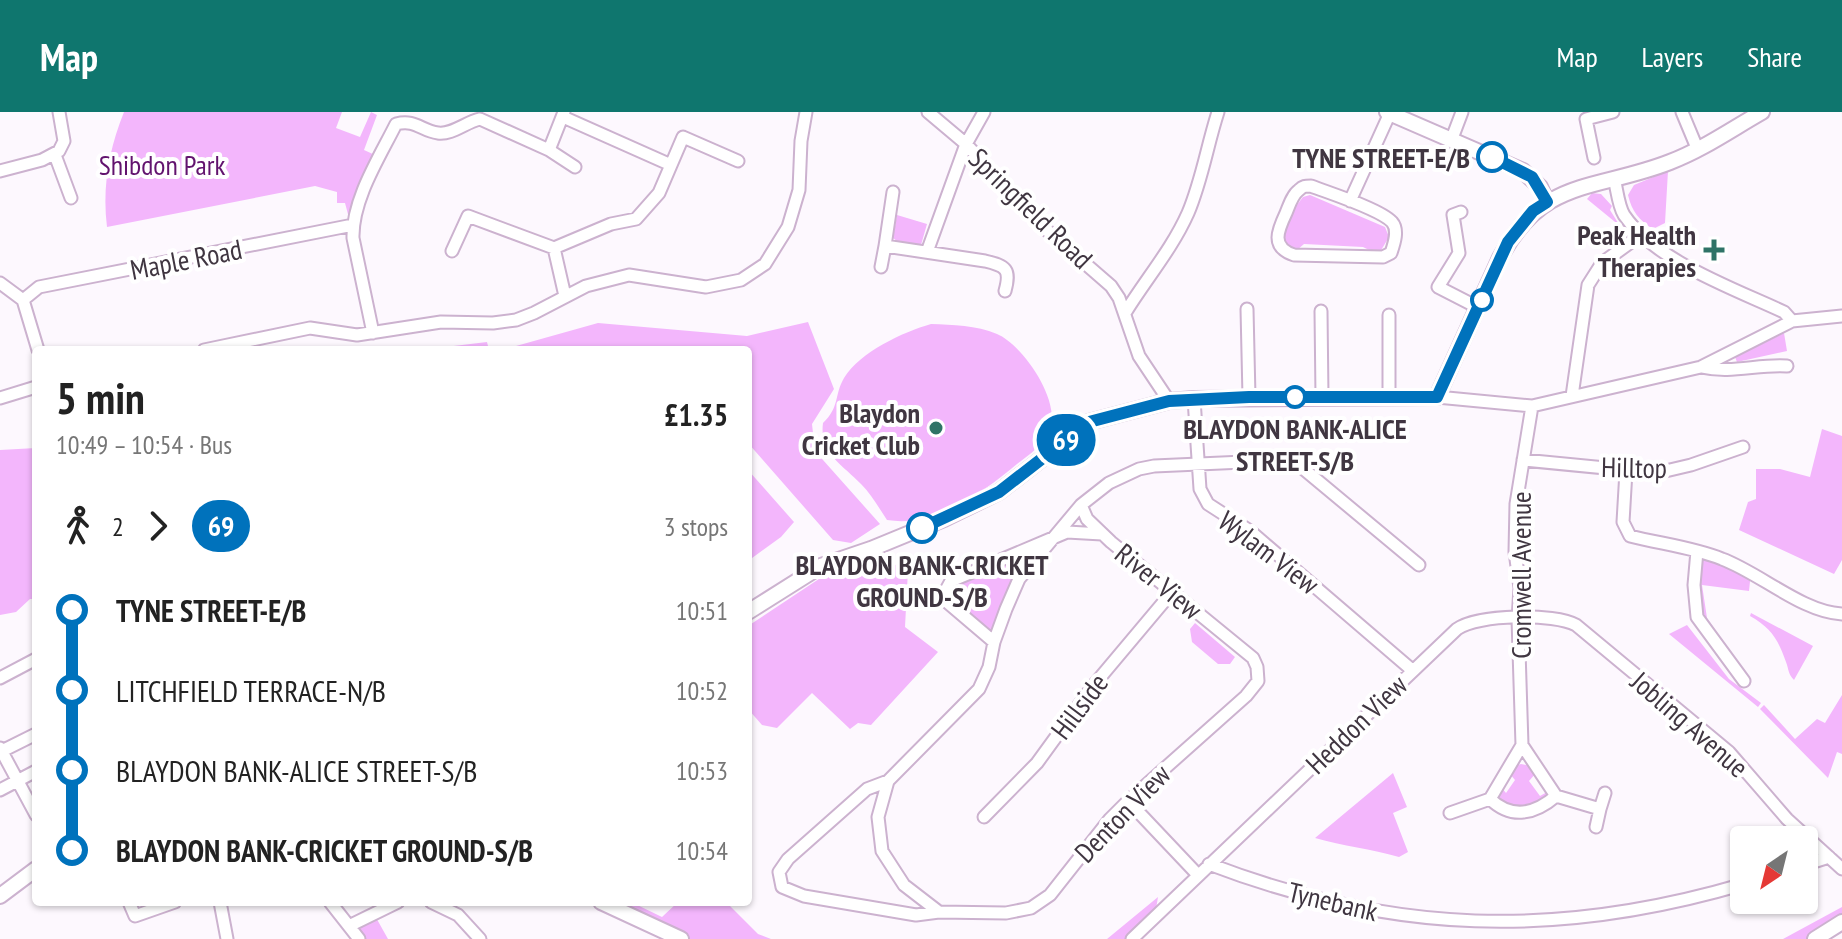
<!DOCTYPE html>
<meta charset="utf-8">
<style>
body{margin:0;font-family:"PT Sans Narrow",sans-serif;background:#f6f6f6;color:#222;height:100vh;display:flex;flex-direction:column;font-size:30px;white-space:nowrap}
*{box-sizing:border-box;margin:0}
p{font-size:26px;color:#767676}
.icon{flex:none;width:44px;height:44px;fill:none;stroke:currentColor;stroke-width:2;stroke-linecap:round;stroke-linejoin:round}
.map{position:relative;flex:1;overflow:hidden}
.drawer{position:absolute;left:32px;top:234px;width:720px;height:560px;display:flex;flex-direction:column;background:#fff;border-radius:8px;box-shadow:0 2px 6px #0004}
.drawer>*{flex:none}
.badge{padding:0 16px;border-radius:26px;font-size:28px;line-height:52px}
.needle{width:52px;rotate:215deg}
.tools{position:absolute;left:1730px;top:714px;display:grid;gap:16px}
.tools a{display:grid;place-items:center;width:88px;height:88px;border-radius:8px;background:#fff;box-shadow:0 2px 6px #0004;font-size:40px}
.map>.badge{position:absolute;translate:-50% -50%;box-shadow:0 0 0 4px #fff}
.legs{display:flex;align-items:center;gap:12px;height:88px;padding:0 24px;font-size:26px}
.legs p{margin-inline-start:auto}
.head{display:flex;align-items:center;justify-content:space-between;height:136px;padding:0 24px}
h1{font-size:44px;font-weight:700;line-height:60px}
ul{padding:0 24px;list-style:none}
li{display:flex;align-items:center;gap:28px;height:80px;font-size:30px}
li i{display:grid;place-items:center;width:12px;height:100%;margin:0 10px;background:currentColor}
li i::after{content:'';width:20px;height:20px;margin:-10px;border:6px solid;border-radius:50%;background:#fff}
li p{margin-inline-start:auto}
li:first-child i{background:linear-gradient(#0000 50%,currentColor 0)}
li:last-child i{background:linear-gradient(currentColor 50%,#0000 0)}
header{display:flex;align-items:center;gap:48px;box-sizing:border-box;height:112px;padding:0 40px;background:#0f766e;color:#fff}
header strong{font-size:38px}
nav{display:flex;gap:44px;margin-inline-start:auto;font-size:28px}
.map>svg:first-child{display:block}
.green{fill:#f3b6fc}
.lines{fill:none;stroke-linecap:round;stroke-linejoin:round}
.minor-casing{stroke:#ccb2cf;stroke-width:15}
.tertiary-casing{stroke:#ccb2cf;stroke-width:18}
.minor{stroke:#fff;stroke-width:11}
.tertiary{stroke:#fff;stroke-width:14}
.line-1-casing{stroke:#fff;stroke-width:18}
.line-1{stroke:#0072bc;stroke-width:12}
.stop-1-dot{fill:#fff;stroke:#0072bc;stroke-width:4}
.poi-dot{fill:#2f7367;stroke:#fff;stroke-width:3}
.labels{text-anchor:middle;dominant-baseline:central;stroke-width:8;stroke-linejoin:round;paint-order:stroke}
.stop-label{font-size:28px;font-weight:bold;fill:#403641;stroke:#fff}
.park-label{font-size:28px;fill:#62136e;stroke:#fff}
.street-label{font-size:28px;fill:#403641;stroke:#fff}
.poi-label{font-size:28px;font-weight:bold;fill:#403641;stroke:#fff;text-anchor:end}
</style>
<header>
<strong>Map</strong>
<nav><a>Map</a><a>Layers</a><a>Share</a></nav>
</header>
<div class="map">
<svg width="1842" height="827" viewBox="0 0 1842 827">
<rect width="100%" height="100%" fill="#fdf8fe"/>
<!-- green -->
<path class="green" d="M124,0H342L336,16L360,25L371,0L377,3L364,38L375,43L349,106L345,91H337V80L315,74L107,115C102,76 109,37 124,0Z
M1668,59L1665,111L1653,117C1639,108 1632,100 1628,83L1634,73Z
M1592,81L1601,82L1612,94L1610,98L1620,114L1587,87Z
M1310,83L1385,115L1389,125L1380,140L1371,139L1363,135L1304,132L1297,138C1269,130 1292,99 1303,85Z
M897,103L927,112L921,133L898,130L893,126Z
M808,210L834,277L812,312L815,339L880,412L851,431L833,428L748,331V238H502L598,211L747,224Z
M931,212C953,213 976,213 997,222C1023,233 1061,289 1050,317C1045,332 1029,343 1017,352C982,381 936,416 887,408C879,396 871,382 861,372C842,352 819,341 823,311C840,295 834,283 844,266C860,240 903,220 931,212Z
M1784,221L1787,239L1737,250L1735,245Z
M487,230L489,238H431L437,236Z
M1822,317L1842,324V448L1834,462L1739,418L1748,390L1756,387V357H1780L1810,365Z
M36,336V487H30L16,500L0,503V338Z
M748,358L794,410L781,425L748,449Z
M1050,428L1034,447L994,530L947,490V474Z
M1697,439L1751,460L1749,479L1702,473L1707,506L1740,554L1700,506Z
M871,443L908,458L905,515L938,540L871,613L858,611L850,617L812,581L777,616L762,613L748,597V514L840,453Z
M1751,501L1813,534L1794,568C1788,562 1789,558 1786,550C1778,527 1771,516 1750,504Z
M1195,511L1235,545L1230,552H1218L1192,530L1190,517Z
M1687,513L1729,567L1761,591L1758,595L1669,522Z
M1842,583V642L1837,640L1828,666L1760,597L1764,593L1795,627L1817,607L1825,611Z
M1521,652L1531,654L1536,661L1529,669L1540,684L1547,680L1545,688L1524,696L1505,693L1498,683L1501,675L1506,681L1515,668L1509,661L1514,654Z
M1393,661L1407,695L1393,701L1408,740L1399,745C1371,737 1343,734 1315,726Z
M1158,785L1155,803L1132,827H1107Z
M599,790H631L662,805L678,790H726L758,822L771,827H681Z
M1842,795V810L1815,827H1783Z
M374,802L388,827H359L349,814Z"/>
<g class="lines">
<defs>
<path id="minor" d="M928,0L966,32L1042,114L1111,174L1119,186L1139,244L1169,289
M1682,0L1697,36
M563,5L671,53
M1451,29L1462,0
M549,38L575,55
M55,43L71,86
M1594,46L1586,7L1613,0
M0,59L42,48L59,39L64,29L59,0
M1614,66C1617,77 1618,93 1624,103C1655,149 1735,177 1784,200L1792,209L1842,204
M1311,74C1329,81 1380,97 1392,110C1399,118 1394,132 1391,141L1383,145L1294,143C1270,135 1278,118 1286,101C1289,94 1292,83 1299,78C1303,74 1305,74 1311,74Z
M1350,89L1390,1
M1461,100L1453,103L1459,141L1438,175L1479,196
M885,134L893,80
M554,136L611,112L636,107L659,81L683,25L738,49
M554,136L565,184
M452,139L468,104L554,136
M927,140L966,32L984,0
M881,155L885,134L985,149C1006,154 1011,157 1005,179
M0,171L23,188L38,238
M23,188L39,175L353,113
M1247,197L1249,285
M1321,199L1322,285
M1125,201C1146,167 1172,137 1188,101C1202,68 1207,34 1218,0
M373,221L353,126C352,88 379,46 396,12C416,7 421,19 438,21C452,23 466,10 480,7L549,38L564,0
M204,238L310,216L357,223L441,210L493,211L516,208L534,201L586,174L629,163L706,175L741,168L765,152L788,115L799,78L801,29L806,0
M1701,255C1732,262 1757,252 1787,254
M1572,284L1588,173L1602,151L1642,122
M1389,285V203
M1437,285L1532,294L1701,255L1792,209
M0,286L36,275
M1194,287L1200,377L1208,392L1250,419L1412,558
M1523,348L1657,361L1691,353L1743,335
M1626,359L1623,410L1630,424C1661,432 1692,435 1722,447C1760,461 1802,500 1842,502
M1081,393L1087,407L1111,430L1253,546L1257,555L1258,569L1246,584L1128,689L1110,707L1050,783L1031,796L1006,801L939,800L904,773L882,739L878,705L888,669L979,577L989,555L994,530L1006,497L1019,467L1081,393L1109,371L1139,357L1154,354L1289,348L1300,354L1419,453
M1697,439L1694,473L1697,505L1744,569
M994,530L947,490L945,480L951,469L1067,420L1102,422
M0,566L36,547
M0,636L36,703
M0,640L36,622
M888,669L867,677L788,747L779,760L782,775L804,784L916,803L939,800
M0,678L36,659
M1556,684L1600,697L1596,715
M1490,687L1522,633L1518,507L1520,476L1515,440L1516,392L1532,294
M1490,687C1512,708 1535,702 1556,684L1522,633
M1128,689L1198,763
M1600,697L1605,681
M1450,701L1490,687
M984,705L1037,651L1093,574L1172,480
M1209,752C1392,822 1557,827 1744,772
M1804,753L1829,745
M129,790L135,804L175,790
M220,790L227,827
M330,790L359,827
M431,790L458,803L480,827
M349,814L398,790
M1132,827L1457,517C1478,502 1555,501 1576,513L1729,640L1787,707L1842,757"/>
<path id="tertiary" d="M1387,0L1523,59L1540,75L1547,90
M748,500L821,454L871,437L944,407L999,380L1089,310L1169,289L1194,287L1437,285L1500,146C1542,65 1596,79 1670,50C1702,38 1732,17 1762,0
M0,784L36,757
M601,790L681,827
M1815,827L1842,810"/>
</defs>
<!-- minor casing -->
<use href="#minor" class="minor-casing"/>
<!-- tertiary casing -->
<use href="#tertiary" class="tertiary-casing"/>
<!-- minor -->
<use href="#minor" class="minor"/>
<!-- tertiary -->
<use href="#tertiary" class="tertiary"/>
</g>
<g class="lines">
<defs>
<path id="line-1" d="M922,416L999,380L1089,310L1169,289L1249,285H1437L1508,130L1533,99L1547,90L1532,65L1492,45"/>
</defs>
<!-- line-1 casing -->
<use href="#line-1" class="line-1-casing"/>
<!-- line-1 -->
<use href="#line-1" class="line-1"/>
</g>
<!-- markers -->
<g class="stop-1-dot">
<circle cx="1492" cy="45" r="14"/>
<circle cx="1482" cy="188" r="10"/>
<circle cx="1295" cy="285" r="10"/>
<circle cx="922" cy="416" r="14"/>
</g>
<g class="poi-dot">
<path d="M1710 126h8v8h8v8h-8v8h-8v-8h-8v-8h8z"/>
<circle cx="936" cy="316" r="8"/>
</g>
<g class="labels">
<!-- stop labels -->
<g class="stop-label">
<text x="1470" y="45" text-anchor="end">TYNE STREET-E/B</text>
<text x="1295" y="316">BLAYDON BANK-ALICE<tspan x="1295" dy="32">STREET-S/B</tspan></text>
<text x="922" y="452">BLAYDON BANK-CRICKET<tspan x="922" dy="32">GROUND-S/B</tspan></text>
</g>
<!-- park labels -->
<g class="park-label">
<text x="162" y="52">Shibdon Park</text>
</g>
<!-- street labels -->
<g class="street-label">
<text transform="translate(1031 96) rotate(44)">Springfield Road</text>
<text transform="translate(186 147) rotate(-11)">Maple Road</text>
<text transform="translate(1634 355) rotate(1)">Hilltop</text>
<text transform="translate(1269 440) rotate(37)">Wylam View</text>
<text transform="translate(1520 463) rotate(-90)">Cromwell Avenue</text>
<text transform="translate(1159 469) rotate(39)">River View</text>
<text transform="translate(1079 594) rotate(-53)">Hillside</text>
<text transform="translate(1356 612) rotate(-44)">Heddon View</text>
<text transform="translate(1690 612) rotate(41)">Jobling Avenue</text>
<text transform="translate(1122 701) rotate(-46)">Denton View</text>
<text transform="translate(1333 789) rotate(13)">Tynebank</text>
</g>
<!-- poi labels -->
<g class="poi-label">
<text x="1696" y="122">Peak Health<tspan x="1696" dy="32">Therapies</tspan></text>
<text x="920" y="300">Blaydon<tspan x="920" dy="32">Cricket Club</tspan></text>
</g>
</g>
</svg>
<div class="tools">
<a><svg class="needle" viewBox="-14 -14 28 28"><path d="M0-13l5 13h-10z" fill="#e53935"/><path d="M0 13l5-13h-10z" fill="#767676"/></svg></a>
</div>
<b class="badge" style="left:1066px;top:328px;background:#0072bc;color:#fff">69</b>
<section class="drawer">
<div class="head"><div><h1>5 min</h1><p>10:49 – 10:54 · Bus</p></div><b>£1.35</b></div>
<div class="legs"><svg class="icon" aria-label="walk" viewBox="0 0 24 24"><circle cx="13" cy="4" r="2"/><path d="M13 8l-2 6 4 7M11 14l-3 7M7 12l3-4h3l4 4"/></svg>2<svg class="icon" aria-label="forward" viewBox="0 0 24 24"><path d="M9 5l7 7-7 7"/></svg><b class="badge" style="background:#0072bc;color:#fff">69</b><p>3 stops</p></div>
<ul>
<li><i style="color:#0072bc"></i><b>TYNE STREET-E/B</b><p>10:51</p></li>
<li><i style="color:#0072bc"></i><span>LITCHFIELD TERRACE-N/B</span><p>10:52</p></li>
<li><i style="color:#0072bc"></i><span>BLAYDON BANK-ALICE STREET-S/B</span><p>10:53</p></li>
<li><i style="color:#0072bc"></i><b>BLAYDON BANK-CRICKET GROUND-S/B</b><p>10:54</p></li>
</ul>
</section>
</div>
